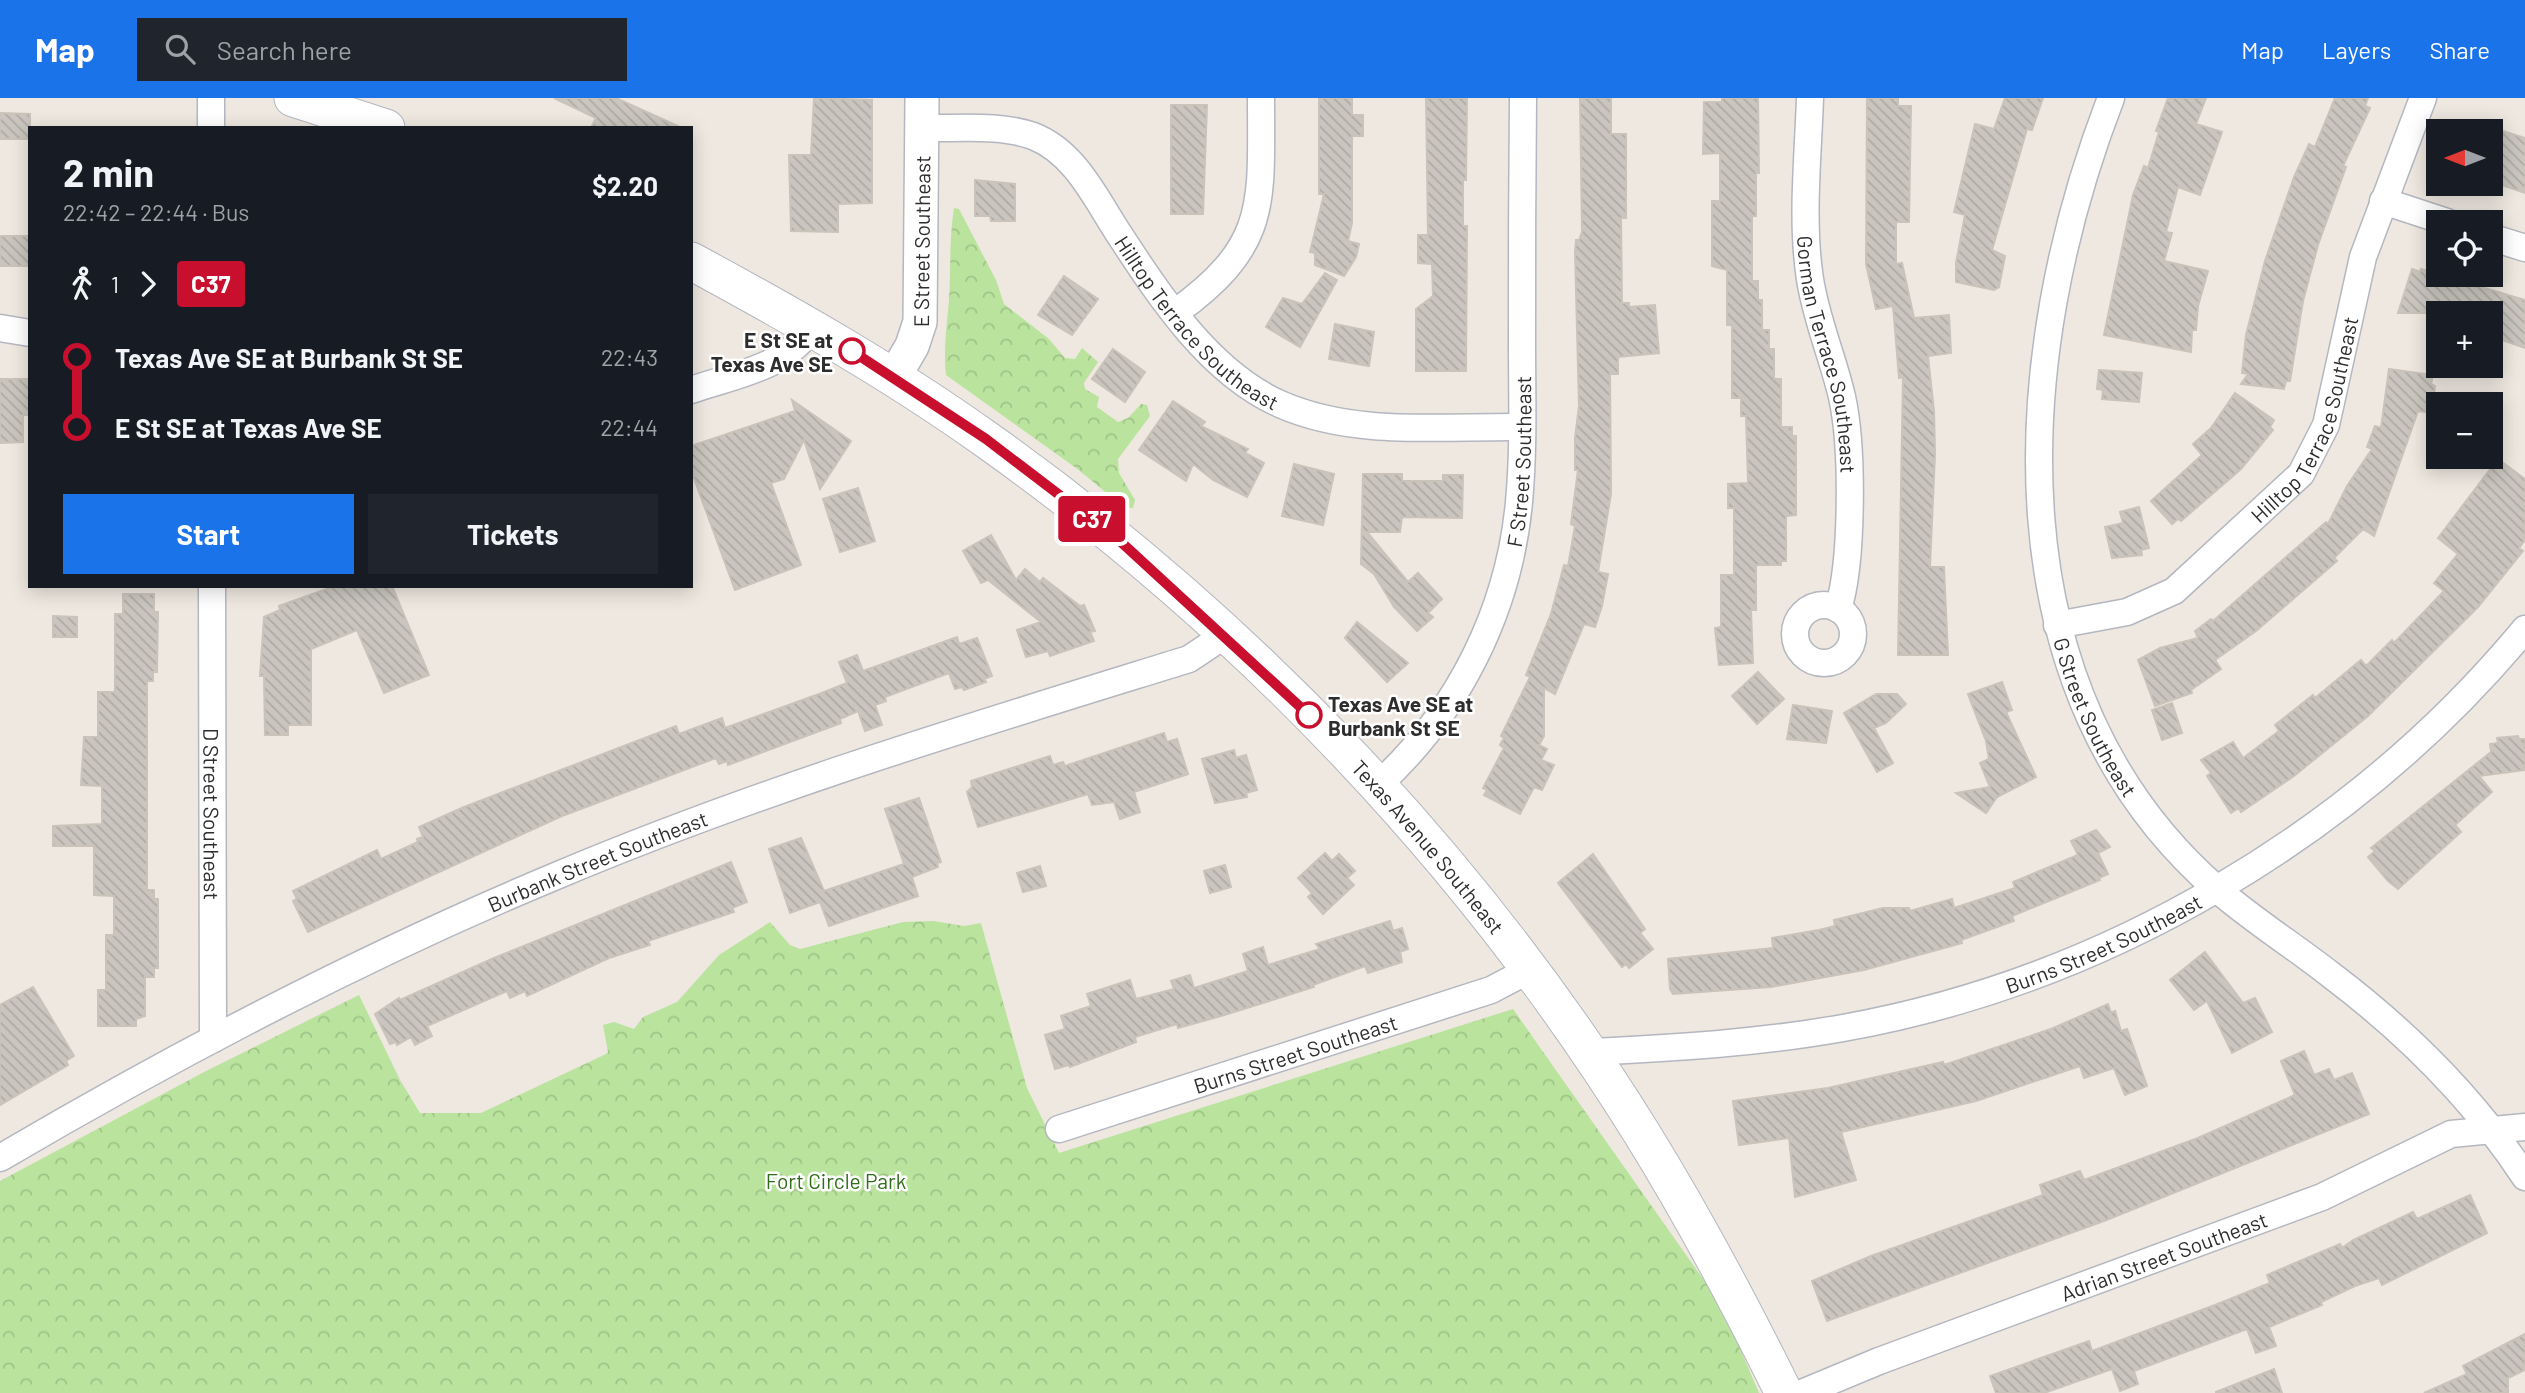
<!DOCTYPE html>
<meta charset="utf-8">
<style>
body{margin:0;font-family:Barlow,sans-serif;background:#20242c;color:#f1f3f6;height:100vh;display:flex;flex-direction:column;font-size:26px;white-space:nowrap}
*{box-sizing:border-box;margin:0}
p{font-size:23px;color:#9ea1a6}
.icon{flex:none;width:38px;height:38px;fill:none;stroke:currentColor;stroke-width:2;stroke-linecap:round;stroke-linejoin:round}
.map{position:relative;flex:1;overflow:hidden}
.sheet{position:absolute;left:28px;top:28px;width:665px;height:462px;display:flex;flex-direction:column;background:#171b24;border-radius:0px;box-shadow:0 4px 18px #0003}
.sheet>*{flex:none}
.badge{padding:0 14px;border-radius:5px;font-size:24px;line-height:46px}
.needle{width:46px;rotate:270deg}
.buttons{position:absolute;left:2426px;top:21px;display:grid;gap:14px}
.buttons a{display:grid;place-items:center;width:77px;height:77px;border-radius:0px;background:#171b24;box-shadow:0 4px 18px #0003;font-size:35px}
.map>.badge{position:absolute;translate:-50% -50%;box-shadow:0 0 0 4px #fff}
.legs{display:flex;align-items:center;gap:10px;height:77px;padding:0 35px;font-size:23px}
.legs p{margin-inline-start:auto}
.head{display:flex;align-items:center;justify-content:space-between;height:119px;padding:0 35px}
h1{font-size:38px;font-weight:700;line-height:52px}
.button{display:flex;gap:14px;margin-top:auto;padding:14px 35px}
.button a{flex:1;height:80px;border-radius:0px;background:#1a73e8;color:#fff;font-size:28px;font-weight:700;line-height:80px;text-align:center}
.button a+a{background:#20242c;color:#f1f3f6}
ul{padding:0 35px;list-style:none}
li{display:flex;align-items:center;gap:24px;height:70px;font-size:26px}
li i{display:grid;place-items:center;width:10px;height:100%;margin:0 9px;background:currentColor}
li i::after{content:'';width:18px;height:18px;margin:-9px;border:5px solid;border-radius:50%;background:#171b24}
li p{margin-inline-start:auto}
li:first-child i{background:linear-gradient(#0000 50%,currentColor 0)}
li:last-child i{background:linear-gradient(currentColor 50%,#0000 0)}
header{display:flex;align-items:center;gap:42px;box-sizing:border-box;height:98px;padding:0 35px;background:#1a73e8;color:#fff}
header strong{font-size:33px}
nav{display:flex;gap:38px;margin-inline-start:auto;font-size:24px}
.search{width:490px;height:63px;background:#20242c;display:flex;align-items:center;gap:18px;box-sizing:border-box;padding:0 24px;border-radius:0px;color:#9ea1a6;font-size:26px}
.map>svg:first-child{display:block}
.forest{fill:url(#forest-crowns)}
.building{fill:url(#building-back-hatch);stroke:#cac3ba;stroke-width:2}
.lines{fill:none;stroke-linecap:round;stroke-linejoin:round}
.minor-casing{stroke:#b4b7c0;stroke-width:29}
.tertiary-casing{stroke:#b4b7c0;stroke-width:36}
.secondary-casing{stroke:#b4b7c0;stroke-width:39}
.minor{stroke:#fff;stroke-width:26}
.tertiary{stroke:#fff;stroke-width:33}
.secondary{stroke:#fff;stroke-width:37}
.line-1-casing{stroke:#fff;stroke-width:16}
.line-1{stroke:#c8102e;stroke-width:10}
.stop-1-dot{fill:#fff;stroke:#c8102e;stroke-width:3.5}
.labels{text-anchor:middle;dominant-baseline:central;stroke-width:5;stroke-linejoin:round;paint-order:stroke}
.street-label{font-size:21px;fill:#2d2d2d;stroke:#fff}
.stop-label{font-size:21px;font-weight:bold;fill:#2d2d2d;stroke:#fff;text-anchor:end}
.park-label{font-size:21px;fill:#316c1c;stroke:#fff}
</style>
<header>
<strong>Map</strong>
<div class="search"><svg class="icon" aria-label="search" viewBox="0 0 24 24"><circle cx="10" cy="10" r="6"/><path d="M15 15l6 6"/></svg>Search here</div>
<nav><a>Map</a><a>Layers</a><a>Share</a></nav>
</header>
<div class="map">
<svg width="2525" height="1295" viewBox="0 0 2525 1295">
<defs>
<pattern id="forest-crowns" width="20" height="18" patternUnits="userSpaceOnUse" patternTransform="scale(1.75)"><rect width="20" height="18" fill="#bae39e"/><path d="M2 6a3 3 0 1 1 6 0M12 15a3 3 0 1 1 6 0" fill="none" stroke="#a0c388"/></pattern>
<pattern id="building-back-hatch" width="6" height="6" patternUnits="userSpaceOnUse" patternTransform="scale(1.75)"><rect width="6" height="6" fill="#cac6bf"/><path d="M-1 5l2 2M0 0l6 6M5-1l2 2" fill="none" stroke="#aeaaa4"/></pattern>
</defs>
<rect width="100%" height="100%" fill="#eee8e0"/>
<!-- forest -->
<path class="forest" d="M954,110L959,111L996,182L1004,206L1049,241L1065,260L1075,261L1082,250L1098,264L1084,285L1085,291L1099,299L1097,309L1118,324L1128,320L1141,306L1147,307L1150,318L1118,361L1119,375L1135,402L1133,410L1124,409L1076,370L946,277C943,252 947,227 949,202C951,171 949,141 954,110Z
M933,823L964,828L981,825L1027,990L1059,1055L1513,911L1722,1208L1759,1295H0V1083L206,973L359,897L400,982L420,1015H481L606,956L608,954L603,927L614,924L634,931L643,919L677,904L719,857L770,824L790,847L800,851L903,824Z"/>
<!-- building -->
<path class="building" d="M554,0H616L682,30H591L596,20Z
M814,0L872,2V105L838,106V134L791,133L789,57H811Z
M1319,0H1352V17H1363V38H1352V125L1348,143L1359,146L1356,159L1344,178L1315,167V155L1310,154L1324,96H1319Z
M1426,0H1467L1466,82H1463V128H1467L1466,273H1416V211L1433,198L1432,166L1418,165V137H1428Z
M1580,0H1611V36H1626V120H1621L1622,205H1629V209L1655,207L1659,255L1618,259V276H1610L1611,396L1598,474L1608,476L1602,508L1595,529L1584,526L1555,596L1544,590V638L1539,647L1547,651L1541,662L1554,667L1542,692L1534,689L1520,716L1484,697L1487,692L1483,690L1504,650L1500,647L1504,640L1501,638L1530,579L1526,577L1551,516L1564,467L1568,468L1575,428L1571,426L1578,372H1575V340L1579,308L1575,154L1576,142H1579L1582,134Z
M1722,0H1758L1759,75H1756V118H1752V183H1758V202H1762V232H1769V251H1774V281H1781V329H1792V338H1796V417L1786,418V463H1781V467H1756V512H1751L1753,565L1719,567L1715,530L1721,529V477H1734V410H1728V386L1748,385L1746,318H1741V300H1732V227H1727V172L1712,168V103H1720V55L1703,56L1704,4H1722Z
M1867,0H1898V8H1911L1909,124H1896V166L1902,165L1914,220L1949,217L1951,255L1928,258L1934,313L1935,356L1930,469H1944L1948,557H1898L1903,279L1899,280L1893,208L1876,211L1866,166Z
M2005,0H2043L2032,32L2027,31L1992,152L2005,158L1999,189L1994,192L1956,184V165L1965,117L1954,114L1975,26L1994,31Z
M2168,0H2206L2196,26L2222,34L2200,97L2178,89L2166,134L2172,135L2164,163L2208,173L2198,208L2196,232H2192L2191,254L2104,237L2133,97L2144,68L2148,70L2159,34L2156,33Z
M2335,0H2368L2365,8L2370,10L2343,68L2346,69L2318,147L2303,203L2290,283H2286L2284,291L2241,286L2248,276L2242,275L2246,237L2265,163L2294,79L2309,46L2315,49Z
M1171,7H1207L1203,116H1171Z
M0,15L30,16V41H0Z
M2490,29L2525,40V95L2490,83Z
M975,82L1015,86V123H991L990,118H975Z
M0,138H30V168H0Z
M2412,171L2420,174L2421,171L2525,202V250L2490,238V215H2398Z
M1325,175L1337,182L1300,249L1266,229L1283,200L1302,206Z
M1064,178L1098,201L1072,237L1038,217Z
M1335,226L1374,234L1369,268L1329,261Z
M1113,251L1145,274L1125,304L1092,281Z
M2389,271L2433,277L2431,286L2435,288L2432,315L2418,313L2374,438L2363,431L2334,460L2337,463L2256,533L2215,562L2221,571L2191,592L2192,595L2155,608L2138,562L2160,550L2198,540L2195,533L2211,521L2213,523L2326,424L2328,426L2347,388L2372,351L2367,349L2375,328L2381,330Z
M2099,272L2142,275L2139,304L2102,301L2103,292L2097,291Z
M0,281H30V317H23V344L0,345Z
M2235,295L2274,322L2270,329L2273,332L2241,371L2181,423L2178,421L2172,426L2151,403L2202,357L2193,346L2211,330Z
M792,302L851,343L820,391L804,342L784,381L771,385L801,467L735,492L691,372V348L795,313Z
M1173,303L1205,324L1201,328L1248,351L1245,355L1264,365L1247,399L1213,382L1193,366L1186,383L1139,352Z
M2498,361L2525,381V442L2519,450L2523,453L2478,509L2368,618L2294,678L2241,714L2239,710L2231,715L2207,678L2211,675L2201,662L2233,644L2243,660L2279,633L2275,627L2313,597L2315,600L2361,562L2366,568L2392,542L2394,545L2444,493L2434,485L2458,456L2438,440Z
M1294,366L1334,376L1323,427L1282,418Z
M1363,376H1402V383H1443V377H1463L1462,420L1402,419L1400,434H1367L1408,484L1418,475L1442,501L1428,515L1433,519L1417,533L1394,509L1374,476L1361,466Z
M858,390L875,443L840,454L823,401Z
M2139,409L2149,450L2141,452L2142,457L2112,460L2105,429L2123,425L2120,414Z
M991,437L1016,482L1025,471L1040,484L1043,480L1080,508L1084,507L1095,533L1090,534L1094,543L1050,558L1048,553L1026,559L1017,532L1041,524L988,482L981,485L963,453Z
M335,488H392L429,577L384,595L357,532L311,551V627H288V637H265L264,578H260L264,519L280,512L279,508Z
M123,496H154V514H158L157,574H153V583H147V792H154V801H158V870H154V879H145V918L136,921V928H98V892H106V837H114V798L94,797V748H53V728L102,726V688L81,687L84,639H98V594H115V516H123Z
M53,518L77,519V539H53Z
M1357,524L1408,565L1387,584L1345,540Z
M957,539L959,546L977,540L992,578L984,581L986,584L964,592L962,589L955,591L949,575L885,599L886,603L875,607L882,627L865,633L858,613L840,621L841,625L728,667L727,663L719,666L716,660L562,718L308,834L293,803L297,801L293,793L377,752L381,761L418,744L417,741L423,739L419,729L464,709L676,628L679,636L722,620L725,630L819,596L847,585L839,564L857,557L863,573Z
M1758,574L1784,601L1757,626L1732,598Z
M2002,584L2012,612L2006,614L2036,679L1997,699L1986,715L1956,695L1990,689L1980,665L1989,661L1986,643L1968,596Z
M1876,596H1897L1906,606L1886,625L1874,630L1893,665L1877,674L1844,615Z
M2172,605L2182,635L2162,642L2152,612Z
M1793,607L1832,613L1826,645L1787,641Z
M1164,635L1167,644L1177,641L1188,676L1134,694L1140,714L1120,721L1114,704L1092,707L1088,696L978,729L967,694L972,689L971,683L1050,658L1053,667L1063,664L1065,668Z
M2518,638L2519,641H2525V672L2479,678L2492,694L2455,727L2461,734L2398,791L2388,783L2368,759L2375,753L2371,750L2491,654L2490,646L2498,645L2497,640Z
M1234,652L1236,660L1246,657L1257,692L1246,695L1247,699L1215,705L1202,661Z
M919,700L941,764L937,765L938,769L912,779L918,798L829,828L820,804L790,815L769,751L801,740L824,793L904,766L885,711Z
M2096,732L2110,749L2098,755L2108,776L2099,780L2100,782L2012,818L2014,823L1961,842L1962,845L1864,872L1771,889L1673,896L1670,891L1668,861L1773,850L1772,840L1819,832L1835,828L1834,822L1883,810H1909L1910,813L1952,801L1954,810L2015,790L2013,784L2078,757L2071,743Z
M1325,755L1332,763L1339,756L1355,773L1347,780L1354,787L1323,816L1308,799L1312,795L1298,780Z
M1593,756L1645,831L1640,835L1653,851L1629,870L1626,866L1622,869L1558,785Z
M731,764L747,804L732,810L734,814L648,843L650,847L609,860L527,898L525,893L510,900L507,893L427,928L432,938L415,947L411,939L397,947L396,944L390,946L375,916L399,900L400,902L494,860Z
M1225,767L1231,789L1210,795L1204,773Z
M1040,768L1046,788L1023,794L1017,775Z
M1390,823L1393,833L1402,830L1408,851L1400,854L1402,864L1368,875L1365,868L1313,887L1314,889L1221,918L1178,930L1177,926L1135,939L1136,944L1070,969L1069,967L1055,971L1045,937L1065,931L1061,918L1091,908L1087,896L1130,882L1136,901L1174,891L1171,883L1190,877L1194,890L1248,873L1243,856L1263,849L1268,867L1320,851L1316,846Z
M2205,854L2243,905L2255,900L2272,934L2232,955L2207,903L2194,912L2170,882Z
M33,889L74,958L66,963L68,967L0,1007V907Z
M2108,906L2111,915L2115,913L2121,933L2127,931L2147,988L2125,997L2114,970L2084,980L2080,968L1976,1003L1841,1034L1856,1082L1795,1099L1789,1040L1739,1047L1733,1003L1828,990L1943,964L1944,967L2051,931Z
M2304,953L2314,977L2329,971L2334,982L2352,975L2369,1016L2104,1123L1827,1223L1812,1183L1871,1158L2043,1097L2040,1087L2080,1073L2084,1082L2198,1040L2295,997L2281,963Z
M2470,1097L2487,1135L2382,1187L2379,1180L2355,1188L2321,1204L2322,1207L2269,1229L2276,1248L2256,1255L2247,1231L2134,1273L2138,1286L2120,1293L2112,1271L2044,1295H1996L1990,1278L2089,1243L2092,1253L2215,1207L2270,1185L2267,1177L2340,1146L2342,1150L2353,1142L2413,1114L2417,1121Z
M2525,1236V1272L2508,1280V1295H2424L2467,1276L2463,1268Z
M2274,1271L2282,1295H2216V1294Z"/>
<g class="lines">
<defs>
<g id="minor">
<path d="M211,0V30"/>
<path id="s1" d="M1810,0C1808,59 1801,123 1810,181C1816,221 1833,260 1842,299C1853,348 1853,464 1838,511"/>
<path id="s2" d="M2111,0C2011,258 1989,594 2218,792C2254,823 2294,848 2331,877C2405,933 2474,1001 2525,1079"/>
<path id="s3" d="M922,30C958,31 1000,26 1033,38C1075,54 1096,101 1119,136C1160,199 1210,275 1280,306C1354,339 1443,328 1521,329"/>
<path d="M2383,103L2447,124"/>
<path d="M2490,139L2525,150"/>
<path d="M1176,214C1269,147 1261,106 1261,0"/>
<path d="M0,230L30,235"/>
<path d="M691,292C734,277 787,270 812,228"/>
<path id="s4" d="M212,488L213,941"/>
<circle cx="1824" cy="536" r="29"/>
<path id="s5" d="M2057,527L2127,514L2174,493L2301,376L2326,327L2363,159L2423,0"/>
<path id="s6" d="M1378,687C1458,614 1509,513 1519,404C1524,351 1522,297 1522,244C1522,163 1522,81 1523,0"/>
<path id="s7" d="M1589,954C1674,950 1759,945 1843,930C2106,883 2355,736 2525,531"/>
<path id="s8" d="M1059,1031L1491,892L1529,872"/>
<path id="s9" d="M0,1060C179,955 364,858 556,778C762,691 976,627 1189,561L1225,537"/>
<path id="s10" d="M1802,1295L1879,1263L2322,1099L2451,1036L2525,1029"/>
</g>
<g id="tertiary">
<path id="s11" d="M894,279L912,248L920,224L922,0"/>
</g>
<g id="secondary">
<path d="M293,0L386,30"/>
<path id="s12" d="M691,163C793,218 893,275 987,342C1246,526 1473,764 1641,1034C1693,1118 1740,1206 1784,1295"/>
</g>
</defs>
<!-- minor casing -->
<use href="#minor" class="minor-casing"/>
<!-- tertiary casing -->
<use href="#tertiary" class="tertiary-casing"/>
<!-- secondary casing -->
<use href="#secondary" class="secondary-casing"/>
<!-- minor -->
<use href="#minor" class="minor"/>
<!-- tertiary -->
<use href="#tertiary" class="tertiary"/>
<!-- secondary -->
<use href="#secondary" class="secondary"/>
</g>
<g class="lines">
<defs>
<path id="line-1" d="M852,253L986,341L1121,444L1309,617"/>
</defs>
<!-- line-1 casing -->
<use href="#line-1" class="line-1-casing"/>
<!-- line-1 -->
<use href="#line-1" class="line-1"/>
</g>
<!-- markers -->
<g class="stop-1-dot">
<circle cx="852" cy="253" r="12"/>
<circle cx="1309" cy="617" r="12"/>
</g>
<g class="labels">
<!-- street labels -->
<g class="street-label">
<text stroke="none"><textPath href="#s11" startOffset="142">E Street Southeast</textPath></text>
<text stroke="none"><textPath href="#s3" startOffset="364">Hilltop Terrace Southeast</textPath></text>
<text stroke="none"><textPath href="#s1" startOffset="259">Gorman Terrace Southeast</textPath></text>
<text stroke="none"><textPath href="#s5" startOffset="346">Hilltop Terrace Southeast</textPath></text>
<text stroke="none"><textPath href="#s6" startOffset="364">F Street Southeast</textPath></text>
<text stroke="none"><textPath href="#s2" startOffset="637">G Street Southeast</textPath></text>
<text stroke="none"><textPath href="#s4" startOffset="228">D Street Southeast</textPath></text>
<text stroke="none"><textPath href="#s12" startOffset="948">Texas Avenue Southeast</textPath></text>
<text stroke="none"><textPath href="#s9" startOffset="668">Burbank Street Southeast</textPath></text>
<text stroke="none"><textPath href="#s7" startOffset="530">Burns Street Southeast</textPath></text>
<text stroke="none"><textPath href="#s8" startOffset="248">Burns Street Southeast</textPath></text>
<text stroke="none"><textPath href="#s10" startOffset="387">Adrian Street Southeast</textPath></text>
</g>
<!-- stop labels -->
<g class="stop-label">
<text x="833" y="241">E St SE at<tspan x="833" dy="24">Texas Ave SE</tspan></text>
<text x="1328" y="605" text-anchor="start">Texas Ave SE at<tspan x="1328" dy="24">Burbank St SE</tspan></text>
</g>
<!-- park labels -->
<g class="park-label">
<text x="836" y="1082">Fort Circle Park</text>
</g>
</g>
</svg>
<div class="buttons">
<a><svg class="needle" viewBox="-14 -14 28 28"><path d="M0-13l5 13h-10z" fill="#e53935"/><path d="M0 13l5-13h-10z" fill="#9ea1a6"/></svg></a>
<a><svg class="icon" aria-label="locate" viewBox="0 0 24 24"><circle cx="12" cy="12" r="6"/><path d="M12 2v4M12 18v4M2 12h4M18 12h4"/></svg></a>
<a>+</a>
<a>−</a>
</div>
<b class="badge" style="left:1092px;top:421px;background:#c8102e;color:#fff">C37</b>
<section class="sheet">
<div class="head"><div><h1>2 min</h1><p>22:42 – 22:44 · Bus</p></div><b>$2.20</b></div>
<div class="legs"><svg class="icon" aria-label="walk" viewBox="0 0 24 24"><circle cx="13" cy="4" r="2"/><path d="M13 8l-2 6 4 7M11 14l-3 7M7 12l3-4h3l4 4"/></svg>1<svg class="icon" aria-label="forward" viewBox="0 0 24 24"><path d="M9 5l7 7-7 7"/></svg><b class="badge" style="background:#c8102e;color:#fff">C37</b></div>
<ul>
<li><i style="color:#c8102e"></i><b>Texas Ave SE at Burbank St SE</b><p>22:43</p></li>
<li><i style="color:#c8102e"></i><b>E St SE at Texas Ave SE</b><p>22:44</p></li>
</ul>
<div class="button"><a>Start</a><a>Tickets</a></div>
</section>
</div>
